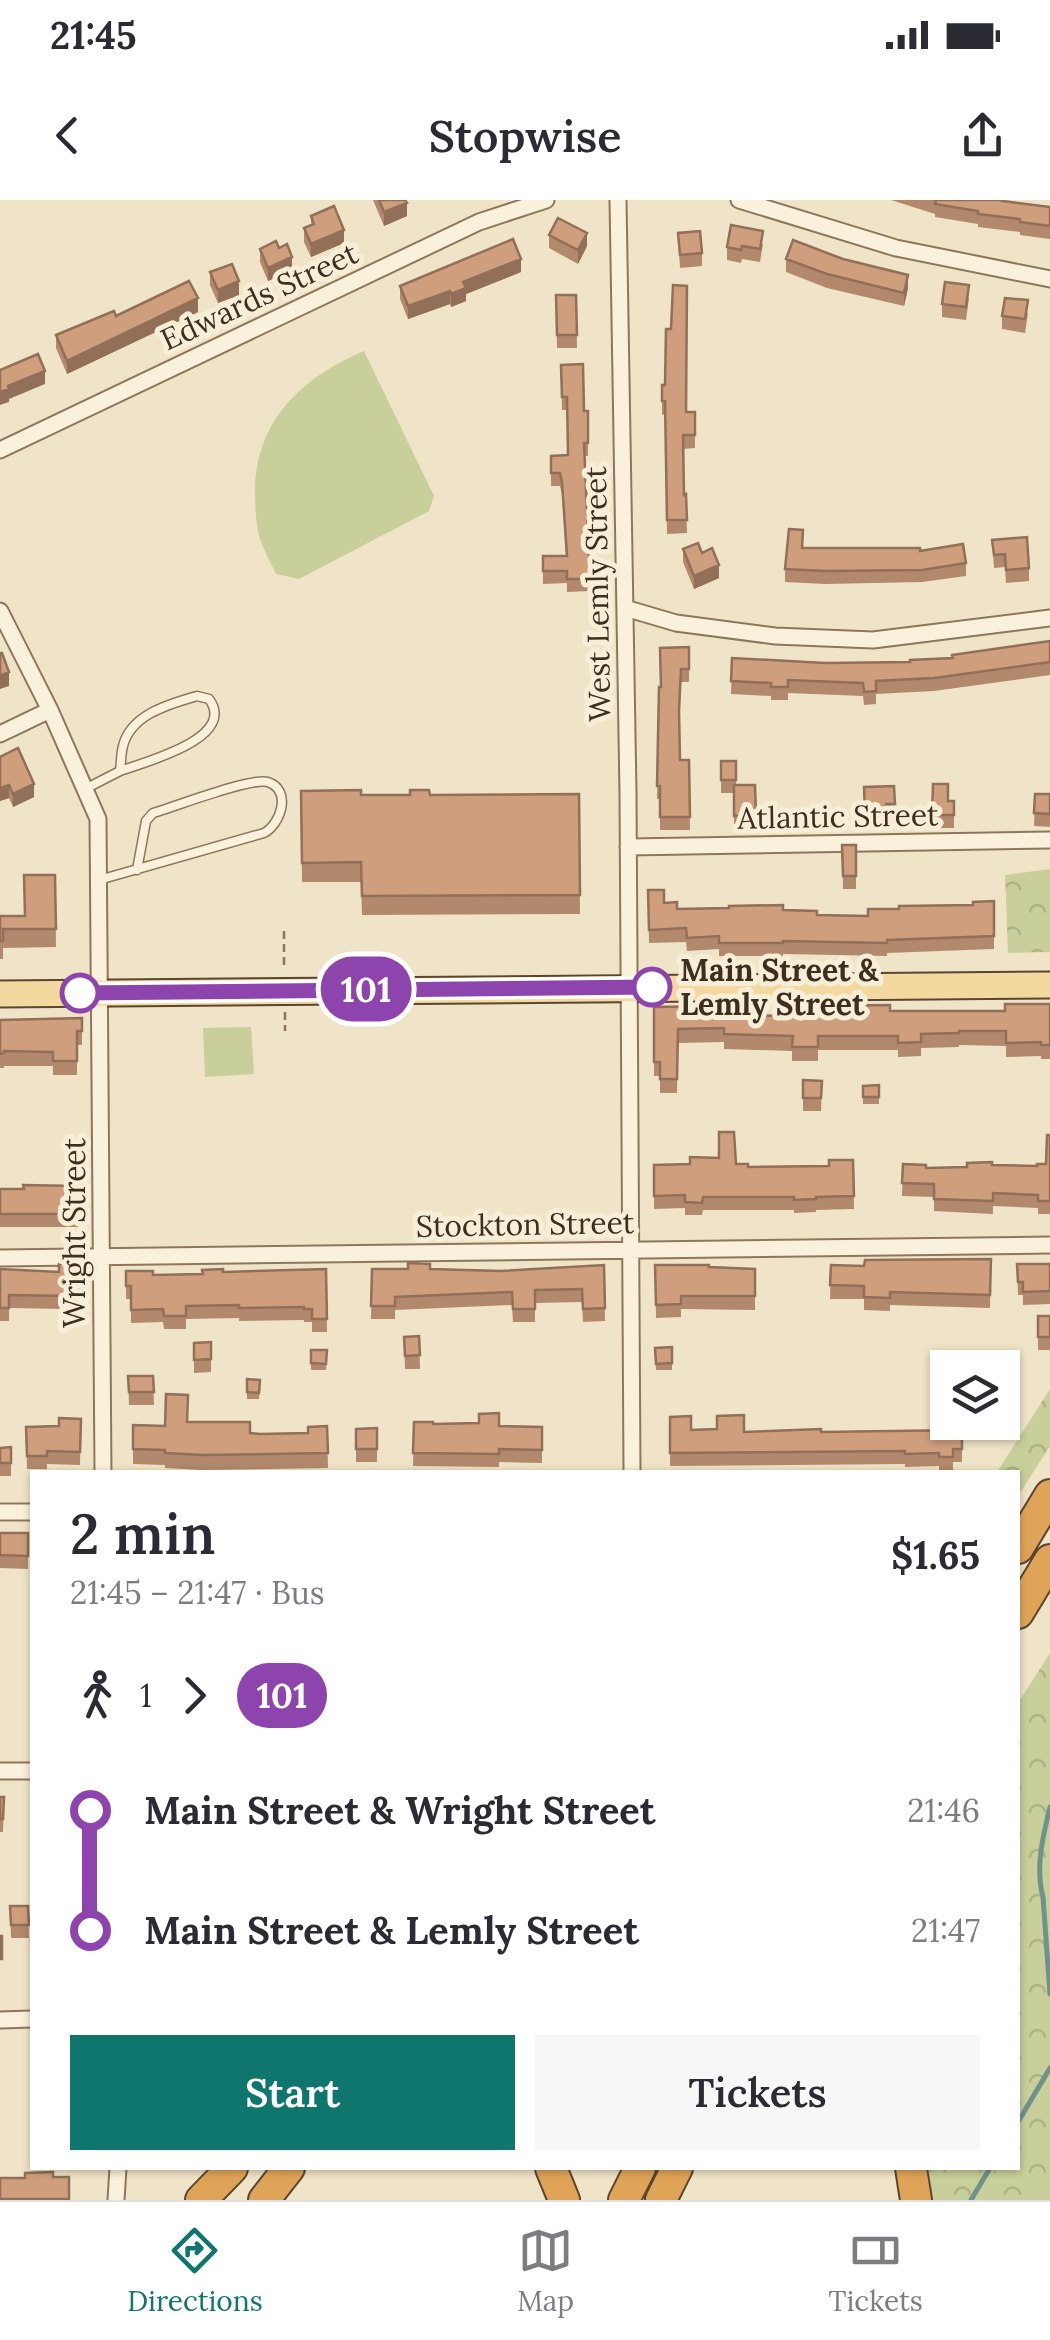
<!DOCTYPE html>
<meta charset="utf-8">
<style>
body{margin:0;font-family:Lora,serif;background:#f7f7f7;color:#2b2b33;height:100vh;display:flex;flex-direction:column;font-size:38px;white-space:nowrap}
*{box-sizing:border-box;margin:0}
p{font-size:32px;color:#7c7c81}
.icon{flex:none;width:55px;height:55px;fill:none;stroke:currentColor;stroke-width:2;stroke-linecap:round;stroke-linejoin:round}
.map{position:relative;flex:1;overflow:hidden}
.details{position:absolute;left:30px;top:1270px;width:990px;height:700px;display:flex;flex-direction:column;background:#fff;border-radius:0px;box-shadow:0 2px 8px #0004}
.details>*{flex:none}
.badge{padding:0 20px;border-radius:32px;font-size:35px;line-height:65px}
.buttons{position:absolute;left:930px;top:1150px;display:grid;gap:20px}
.buttons a{display:grid;place-items:center;width:90px;height:90px;border-radius:0px;background:#fff;box-shadow:0 2px 8px #0004;font-size:50px}
.map>.badge{position:absolute;translate:-50% -50%;box-shadow:0 0 0 5px #fff}
.legs{display:flex;align-items:center;gap:15px;height:110px;padding:0 40px;font-size:32px}
.legs p{margin-inline-start:auto}
.head{display:flex;align-items:center;justify-content:space-between;height:170px;padding:0 40px}
h1{font-size:55px;font-weight:600;line-height:75px}
.action{display:flex;gap:20px;margin-top:auto;padding:20px 40px}
.action a{flex:1;height:115px;border-radius:0px;background:#0f766e;color:#fff;font-size:40px;font-weight:600;line-height:115px;text-align:center}
.action a+a{background:#f7f7f7;color:#2b2b33}
ul{padding:0 40px;list-style:none}
li{display:flex;align-items:center;gap:35px;height:120px;font-size:38px}
li i{display:grid;place-items:center;width:15px;height:100%;margin:0 12px;background:currentColor}
li i::after{content:'';width:25px;height:25px;margin:-12px;border:8px solid;border-radius:50%;background:#fff}
li p{margin-inline-start:auto}
li:first-child i{background:linear-gradient(#0000 50%,currentColor 0)}
li:last-child i{background:linear-gradient(currentColor 50%,#0000 0)}
.status{display:flex;justify-content:space-between;align-items:center;height:70px;padding:0 50px;background:#fff;direction:ltr}
.status svg{height:28px;fill:currentColor}
header{display:flex;justify-content:space-between;align-items:center;height:130px;padding:0 40px;background:#fff;font-size:45px;font-weight:600}
.dock{display:flex;justify-content:space-around;align-items:center;height:140px;border-top:2px solid #e1e1e2;background:#fff;font-size:28px;color:#7c7c81}
.dock a{display:grid;justify-items:center;gap:5px}
.dock .current{color:#0f766e}
.map>svg:first-child{display:block}
.forest{fill:url(#forest-crowns)}
.park{fill:#c9cf9b}
.lines{fill:none;stroke-linecap:round;stroke-linejoin:round}
.stream{stroke:#6f938a;stroke-width:5}
.lane-casing{stroke:#8d765c;stroke-width:11}
.street-casing{stroke:#8d765c;stroke-width:19}
.primary-casing{stroke:#5b4430;stroke-width:29}
.highway-casing{stroke:#5b4430;stroke-width:34}
.path{stroke:#8d765c;stroke-width:2.5;stroke-dasharray:8 5;stroke-linecap:butt}
.lane{stroke:#faf1dc;stroke-width:8}
.street{stroke:#faf1dc;stroke-width:15}
.primary{stroke:#f3d9a0;stroke-width:25}
.highway{stroke:#e0a458;stroke-width:30}
.wall{fill:#b2896c}
.shaded-wall{fill:#916f58}
.building{fill:#cf9f7d;stroke:#916f58;stroke-width:2.5}
.line-1-casing{stroke:#fff;stroke-width:22}
.line-1{stroke:#8e44ad;stroke-width:15}
.stop-1-dot{fill:#fff;stroke:#8e44ad;stroke-width:5}
.labels{text-anchor:middle;dominant-baseline:central;stroke-width:10;stroke-linejoin:round;paint-order:stroke}
.street-label{font-size:30px;fill:#3d2e20;stroke:#f7eed8}
.stop-label{font-size:30px;font-weight:bold;fill:#3d2e20;stroke:#f7eed8;text-anchor:start}
</style>
<div class="status"><b>21:45</b><svg viewBox="0 0 49 12"><path d="M0 12V9h3v3zM5 12V6h3v6zM10 12V3h3v9zM15 12V0h3v12zM26 1h20v11H26zM47 4h2v5h-2z"/></svg></div>
<header><svg class="icon" aria-label="back" viewBox="0 0 24 24"><path d="M15 5l-7 7 7 7"/></svg>Stopwise<svg class="icon" aria-label="share" viewBox="0 0 24 24"><path d="M12 15V3M7 8l5-5 5 5M5 13v7h14v-7"/></svg></header>
<div class="map">
<svg width="1050" height="2000" viewBox="0 0 1050 2000">
<defs>
<pattern id="forest-crowns" width="20" height="18" patternUnits="userSpaceOnUse" patternTransform="scale(2.5)"><rect width="20" height="18" fill="#c9cf9b"/><path d="M2 6a3 3 0 1 1 6 0M12 15a3 3 0 1 1 6 0" fill="none" stroke="#aeb285"/></pattern>
</defs>
<rect width="100%" height="100%" fill="#f0e4c8"/>
<!-- forest -->
<path class="forest" d="M1050,669V752L1008,753L1005,675Z
M1050,1189V1246L1018,1296V1272H997Z
M1050,1453V2000H932L929,1968H1018V1503Z"/>
<!-- park -->
<path class="park" d="M364,151L434,296L429,311L299,379L276,374C271,363 264,351 260,339C256,325 255,308 255,293C255,221 301,178 364,151Z
M251,827L254,874L205,877L203,828Z"/>
<g class="lines">
<!-- stream -->
<path class="stream" d="M1050,1607C1043,1636 1035,1668 1043,1697L1050,1794
M1018,1922L1050,1868
M971,2000L990,1968"/>
<defs>
<path id="lane" d="M197,496L209,499C238,538 145,562 120,571C121,563 121,553 123,546C131,514 170,504 197,496Z
M85,589L120,571
M99,680L264,633C281,624 292,590 268,582C251,577 174,607 153,613L146,621L137,670"/>
<path id="street" d="M618,0L628,593L632,1272
M739,0L896,48L1050,79
M0,250L479,22L546,0
M625,408L676,423L775,436L873,440L1050,418
M0,411L50,510L98,619L103,1272
M0,534L50,510
M628,647L1050,640
M0,1058L1050,1045
M0,1312H32
M0,1571H32
M0,1820L32,1819
M116,2000L118,1968"/>
<path id="primary" d="M0,794L1050,785"/>
<path id="highway" d="M1018,1348L1050,1295
M1018,1413L1050,1360
M551,1968L564,2000
M911,1968L916,2000
M201,2000L232,1968
M264,2000L289,1968
M624,2000L640,1968
M661,2000L677,1968"/>
</defs>
<!-- lane casing -->
<use href="#lane" class="lane-casing"/>
<!-- street casing -->
<use href="#street" class="street-casing"/>
<!-- primary casing -->
<use href="#primary" class="primary-casing"/>
<!-- highway casing -->
<use href="#highway" class="highway-casing"/>
<!-- path -->
<path class="path" d="M284,731V767
M285,812V831"/>
<!-- lane -->
<use href="#lane" class="lane"/>
<!-- street -->
<use href="#street" class="street"/>
<!-- primary -->
<use href="#primary" class="primary"/>
<!-- highway -->
<use href="#highway" class="highway"/>
</g>
<!-- wall -->
<path class="wall" d="M373,0H405L407,16L384,26Z
M891,0H1005V2L1050,7V39L1020,35V32L978,27V24L935,17V14Z
M311,16L344,43L311,57L304,42V28L311,26Z
M678,33L702,53V66L680,68Z
M549,35L587,46L578,64L549,48Z
M763,44L760,62L742,59L741,63L727,60V47Z
M279,48L292,70L268,81L260,62V49Z
M786,59L908,88L904,106L827,88L786,72Z
M210,72L239,95L218,103L210,85Z
M521,72L466,94V101L451,107L450,104L408,119L400,99V86Z
M556,95H576L577,148H557Z
M969,98L966,120L942,117V104Z
M198,112L67,174L56,148V135L116,116Z
M1028,113L1025,133L1002,129V116Z
M561,165L584,211H588V256H585L590,391L567,392V383L543,384V356H566L562,295L560,286H551V268L567,255V210H562Z
M662,185L686,212H695V248L683,249L684,295L686,294L687,333L667,334L665,214L662,215Z
M992,340L1029,368V381L1006,383L1005,367L994,368Z
M803,348L920,351L966,363V376L922,382L825,384L785,382V369Z
M683,349L702,353L719,378L694,389L683,362Z
M1050,441V475L934,491L876,494V504L864,505L863,496L788,493V500H771V496L731,494L732,458L825,463L910,462L952,458Z
M689,447V482H681L679,519L680,560H689L690,630H660V599H657L659,487H661Z
M0,557L34,597L13,607L9,598L0,601Z
M721,561H736V585H755L756,628L734,629V593H721Z
M933,584L948,601H954V628H932Z
M894,586L895,617H886V626H865L864,587Z
M301,591L361,595L579,594L580,714L362,715L361,682H302Z
M1035,594H1050V627L1034,626Z
M842,645H856V689H843Z
M55,675L56,747L3,748V759H0V716H25Z
M648,690L664,703L677,709L783,710L817,715L868,716L899,709L973,705L994,701V749L887,753V756L783,754V756H719V749L687,751L686,742L649,743Z
M1050,804V859H1041V856L1006,857V846L959,845V847L921,848V856L898,857V850H818V861H792V851L724,849V842L678,843L677,893H660V876H654V807L711,815L793,816L890,811H1005Z
M82,818V845H77V875H53V866H4V868H0V820Z
M803,880L822,881L821,911H803Z
M879,885V904H863V886Z
M1050,935V1014H1038V1008L993,1006V1014L934,1011V997L902,996L903,964L926,968L967,967L992,965L1037,966L1046,964Z
M853,960L854,1009L816,1010V1012L794,1013V1010H703L702,1015H685V1008L654,1009V965L736,964L748,967L829,966Z
M78,986V1027H0V989Z
M991,1059L990,1108L890,1105V1111L864,1110V1099H830L831,1065L864,1066Z
M79,1064V1120H65V1109L9,1108V1121H0V1069L59,1072Z
M1017,1064H1050V1104L1023,1105V1095H1018Z
M604,1065L605,1121L583,1122L582,1102L535,1103V1122H513L512,1105L395,1110V1119H371L372,1069L501,1071Z
M655,1065L755,1069V1110L681,1109V1117L656,1118Z
M326,1069L327,1132H312V1122H304V1120L239,1121V1118L186,1119V1129H164L163,1122L131,1123V1099H126V1071L153,1075Z
M1038,1116H1050V1150H1038Z
M419,1136L420,1169H405L404,1137Z
M211,1142V1172L194,1173V1143Z
M672,1147V1170H656L655,1148Z
M311,1150H327L326,1170H311Z
M128,1176H153L154,1205H129Z
M247,1179L260,1180L259,1199H247Z
M670,1217L691,1230L717,1229L744,1232L962,1230V1262H953V1270H939V1266L905,1267V1264L670,1266Z
M81,1219L80,1265L47,1264V1269H27L26,1227L59,1226Z
M188,1222L260,1234L308,1233L327,1226L328,1268L203,1270L165,1268V1265L133,1264V1225L165,1226Z
M414,1222L433,1224L542,1227V1263L499,1262V1267L413,1266Z
M377,1228V1262H356V1229Z
M11,1247V1276H0V1248Z
M0,1333H28V1369L0,1368Z
M0,1597H4L3,1632H0Z
M32,1597V1621L31,1619V1599Z
M10,1706H28L29,1738H11Z"/>
<!-- shaded-wall -->
<path class="shaded-wall" d="M407,3V16L384,26V12Z
M344,30V43L311,57V44Z
M587,33V46L578,64V50Z
M292,57V70L268,81V68Z
M521,59V72L466,94V101L451,107V94L463,82Z
M908,75V88L904,106V93Z
M239,81V95L218,103V90Z
M450,91V104L408,119V106Z
M198,98V112L67,174V161Z
M45,171V184L9,199V202L0,205V192L8,186Z
M719,365V378L694,389V376Z
M9,472V486L0,489V476Z
M34,584V597L13,607V594Z
M9,585V598L0,601V588Z"/>
<!-- building -->
<path class="building" d="M379,0H405L407,3L384,12Z
M934,0H1004L1003,1L1050,7V26L1020,22V19L978,14V11L935,4L936,1Z
M334,6L344,30L311,44L304,28L314,24L311,16Z
M558,18L587,33L578,50L549,35Z
M731,25L763,31L760,49L742,46L741,50L727,47Z
M700,31L702,53L680,55L678,33Z
M513,39L521,59L463,82L466,88L451,94L450,91L408,106L400,86Z
M793,40L843,59L908,75L904,93L827,74L786,59Z
M276,41L279,48L287,44L292,57L268,68L260,49Z
M232,64L239,81L218,90L210,72Z
M189,81L198,98L67,161L56,135L114,111L116,116Z
M945,82L969,85L966,107L942,104Z
M673,85L687,86L686,212H695V235H683L684,295L686,294L687,320H667L665,201H662V185H665L666,129H671Z
M556,95H576L577,135H557Z
M1005,98L1028,100L1025,119L1002,116Z
M38,154L45,171L8,186L9,189L0,192V170Z
M583,164L584,211H588V243H584L590,379H567V371H543V356H567L562,282L560,273H551V256L568,255L567,197H562L561,165Z
M789,329L803,330L802,348H920V351L963,344L966,363L922,370L825,371L785,369Z
M1027,337L1029,368L1006,370L1005,354L994,355L992,340Z
M698,343L702,353L712,348L719,365L694,376L683,349Z
M1050,441V462L934,478L876,481V491L864,492L863,483L788,480V487H771V483L731,481L732,458L825,463L910,462V460L953,458L952,455Z
M689,447V469H681L679,511L680,560H689L690,617H660V586H657L659,487H661L660,448Z
M0,453H2L9,472L0,476Z
M18,548L34,584L13,594L9,585L0,588V557Z
M721,561H736V580H721Z
M933,584H948V601H954V615H932Z
M734,585H755L756,615L734,616Z
M894,586L895,604H886V613H865L864,587Z
M361,590V595H410V590H429L430,595L579,594L580,695L362,696L361,662L302,663L301,591Z
M1035,594H1050V614L1034,613Z
M842,645H856V676H843Z
M24,675H55L56,729H3V741H0V716H25Z
M648,690H664V703L677,702V709L729,708V706L783,705V710L817,711V715L868,716V709H899V706L973,705V702L994,701V736L887,740V743L783,741V743H719V736L687,738L686,728L649,730Z
M1005,804H1050V845H1041V842L1006,843V831H959V833L921,834V842L898,843V836H818V847H792L793,836L724,834V828L678,829L677,879H660V862H654V807L711,806V815L793,816V806L890,805V811H1005Z
M82,818V831H77V861H53V852L4,851V853L0,854V820Z
M803,880L822,881L821,898H803Z
M879,885V897H863V886Z
M719,932H734L736,964H748V967L829,966V960H853L854,996L816,997V999L794,1000V997H703L702,1003L685,1002V995L654,996V965L690,964V957L719,958Z
M1047,935H1050V1001H1038V995L993,993V1001L934,999V984L902,983L903,964L926,965V968L967,967V963L992,962V965L1037,966V964H1046Z
M23,985L78,986V1014H0V989H24Z
M991,1059L990,1095L890,1092V1098L864,1097V1086L830,1085L831,1065L864,1066L865,1060Z
M408,1063L430,1064V1069L501,1071L604,1065L605,1108L583,1109L582,1089L535,1090V1109H513L512,1092L395,1097V1106H371L372,1069H408Z
M59,1064H79V1107H65V1096L9,1095V1108H0V1069L59,1072Z
M1017,1064H1050V1091L1023,1092V1082H1018Z
M655,1065H709V1067L755,1069V1096H681V1104L656,1105Z
M223,1069V1072L326,1069L327,1119H312V1109H304V1107L239,1108V1105L186,1106V1116H164L163,1109L131,1110V1086H126V1071H153V1075L203,1074L202,1070Z
M1038,1116H1050V1137H1038Z
M419,1136L420,1155L405,1156L404,1137Z
M211,1142V1159L194,1160V1143Z
M672,1147V1163L656,1164L655,1148Z
M311,1150H327L326,1164L311,1163Z
M128,1176H153L154,1192H129Z
M247,1179L260,1180L259,1193L247,1192Z
M166,1194L188,1195L187,1222H250V1233L260,1234L308,1233V1227L327,1226L328,1253L203,1255L165,1253V1250L133,1249V1225L165,1226Z
M499,1213V1226L542,1227V1250L499,1249V1254L413,1253L414,1222H433V1224L479,1223V1214Z
M744,1215V1232L821,1229V1232L962,1230V1249H953V1257H939V1253L905,1254V1251L670,1253V1217L691,1216V1230L717,1229V1216Z
M59,1218L81,1219L80,1252L47,1251V1256H27L26,1227L59,1226Z
M377,1228V1249H356V1229Z
M11,1247V1263H0V1248Z
M0,1333H28V1356L0,1355Z
M0,1597H4L3,1619H0Z
M10,1706H28L29,1725H11Z
M0,1736H2V1759H0Z
M53,1972V1977H69V1999H0V1978H25V1973Z"/>
<g class="lines">
<defs>
<path id="line-1" d="M80,793L652,787"/>
</defs>
<!-- line-1 casing -->
<use href="#line-1" class="line-1-casing"/>
<!-- line-1 -->
<use href="#line-1" class="line-1"/>
</g>
<!-- markers -->
<g class="stop-1-dot">
<circle cx="652" cy="787" r="18"/>
<circle cx="80" cy="793" r="18"/>
</g>
<g class="labels">
<!-- street labels -->
<g class="street-label">
<text transform="translate(259 96) rotate(-25)">Edwards Street</text>
<text transform="translate(597 394) rotate(-91)">West Lemly Street</text>
<text transform="translate(838 616) rotate(-1)">Atlantic Street</text>
<text transform="translate(525 1024) rotate(-1)">Stockton Street</text>
<text transform="translate(74 1033) rotate(-90)">Wright Street</text>
</g>
<!-- stop labels -->
<g class="stop-label">
<text x="680" y="770">Main Street &amp;<tspan x="680" dy="34">Lemly Street</tspan></text>
</g>
</g>
</svg>
<div class="buttons">
<a><svg class="icon" aria-label="layers" viewBox="0 0 24 24"><path d="M12 4l9 5-9 5-9-5zM3 14l9 5 9-5"/></svg></a>
</div>
<b class="badge" style="left:366px;top:789px;background:#8e44ad;color:#fff">101</b>
<section class="details">
<div class="head"><div><h1>2 min</h1><p>21:45 – 21:47 · Bus</p></div><b>$1.65</b></div>
<div class="legs"><svg class="icon" aria-label="walk" viewBox="0 0 24 24"><circle cx="13" cy="4" r="2"/><path d="M13 8l-2 6 4 7M11 14l-3 7M7 12l3-4h3l4 4"/></svg>1<svg class="icon" aria-label="forward" viewBox="0 0 24 24"><path d="M9 5l7 7-7 7"/></svg><b class="badge" style="background:#8e44ad;color:#fff">101</b></div>
<ul>
<li><i style="color:#8e44ad"></i><b>Main Street &amp; Wright Street</b><p>21:46</p></li>
<li><i style="color:#8e44ad"></i><b>Main Street &amp; Lemly Street</b><p>21:47</p></li>
</ul>
<div class="action"><a>Start</a><a>Tickets</a></div>
</section>
</div>
<nav class="dock">
<a class="current"><svg class="icon" aria-label="directions" viewBox="0 0 24 24"><path d="M12 3l9 9-9 9-9-9zM9 14v-3h6M13 9l2 2-2 2"/></svg>Directions</a>
<a><svg class="icon" aria-label="map" viewBox="0 0 24 24"><path d="M3 6l6-2 6 2 6-2v14l-6 2-6-2-6 2zM9 4v14M15 6v14"/></svg>Map</a>
<a><svg class="icon" aria-label="tickets" viewBox="0 0 24 24"><path d="M3 7h18v10H3zM15 7v10"/></svg>Tickets</a>
</nav>
